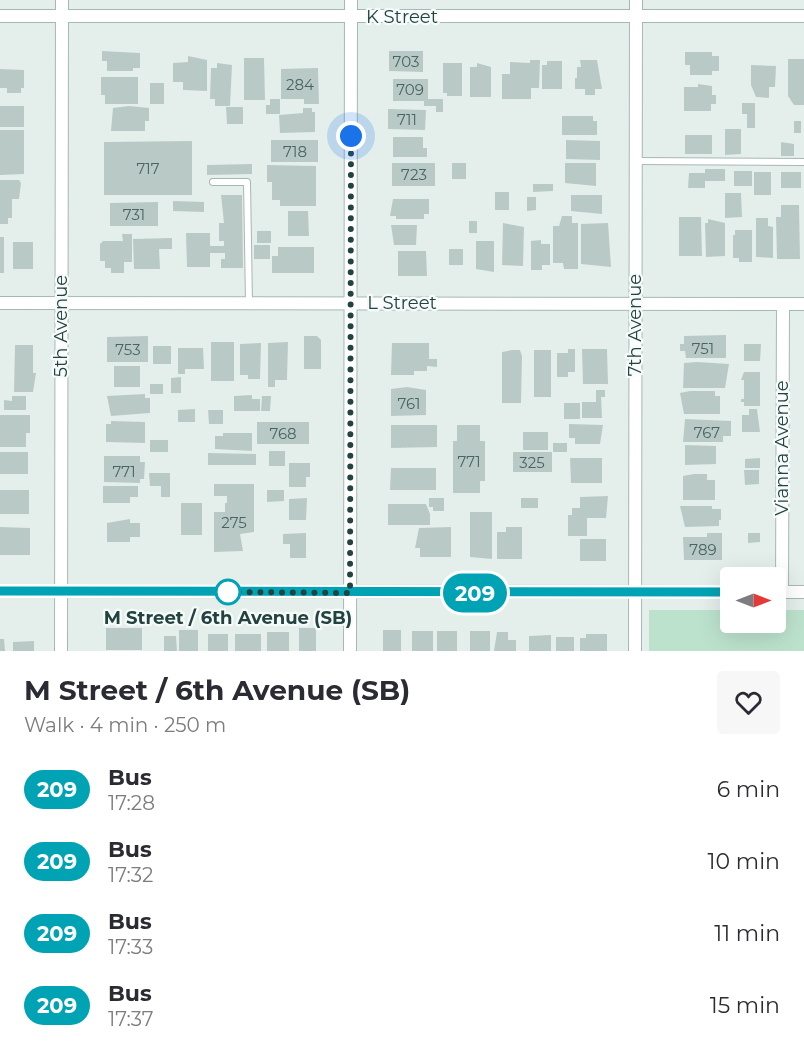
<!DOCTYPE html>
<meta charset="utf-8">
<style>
body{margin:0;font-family:Montserrat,sans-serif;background:#f7f7f7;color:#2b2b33;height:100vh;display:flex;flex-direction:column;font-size:22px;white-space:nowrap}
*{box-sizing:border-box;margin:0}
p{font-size:20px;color:#7c7c81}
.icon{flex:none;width:33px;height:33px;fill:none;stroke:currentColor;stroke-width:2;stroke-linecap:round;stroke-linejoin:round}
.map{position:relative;height:651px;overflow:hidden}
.details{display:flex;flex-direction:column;background:#fff;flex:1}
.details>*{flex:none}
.badge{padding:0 12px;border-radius:20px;font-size:21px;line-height:39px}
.needle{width:39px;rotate:90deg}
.controls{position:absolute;left:720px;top:567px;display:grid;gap:12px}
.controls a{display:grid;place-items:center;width:66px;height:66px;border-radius:6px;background:#fff;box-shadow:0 6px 24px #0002;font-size:30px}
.you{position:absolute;width:30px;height:30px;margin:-15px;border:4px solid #fff;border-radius:50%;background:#1a73e8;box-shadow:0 0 0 9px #1a73e833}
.map>.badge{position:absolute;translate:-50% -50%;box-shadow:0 0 0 3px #fff}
.round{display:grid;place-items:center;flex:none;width:63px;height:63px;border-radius:6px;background:#f7f7f7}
.headline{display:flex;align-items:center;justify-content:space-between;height:102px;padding:0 24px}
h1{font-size:28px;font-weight:700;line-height:45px}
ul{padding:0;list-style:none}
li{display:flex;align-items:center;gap:18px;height:72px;padding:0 24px}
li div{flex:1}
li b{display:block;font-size:22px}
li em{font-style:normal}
li .badge{min-width:66px;font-weight:700;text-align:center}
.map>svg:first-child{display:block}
.green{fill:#bce2cd}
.building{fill:#b9cac6}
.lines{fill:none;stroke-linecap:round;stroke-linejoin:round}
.service-casing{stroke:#a6b8b5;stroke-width:8}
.minor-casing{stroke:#a6b8b5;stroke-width:14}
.service{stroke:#fff;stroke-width:6}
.minor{stroke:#fff;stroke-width:12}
.line-casing{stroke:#fff;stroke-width:14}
.line{stroke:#00a3b4;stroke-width:9}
.walk{stroke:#224340;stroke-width:6;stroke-dasharray:0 10.8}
.stop-dot{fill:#fff;stroke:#00a3b4;stroke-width:3}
.labels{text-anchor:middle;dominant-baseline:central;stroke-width:4.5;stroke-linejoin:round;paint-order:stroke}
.number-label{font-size:15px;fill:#486562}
.street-label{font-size:18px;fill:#224340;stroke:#f6fbf9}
.stop-label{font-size:18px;font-weight:bold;fill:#224340;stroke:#f6fbf9}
</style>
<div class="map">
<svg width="804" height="651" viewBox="0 0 804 651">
<rect width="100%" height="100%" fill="#e4efec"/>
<!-- green -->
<path class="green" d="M649,610H730V622H776V610H804V651H649Z"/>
<!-- building -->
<path class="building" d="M102,51L140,53V68H133V71H107V61H102Z
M389,51H423V72L389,71Z
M685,52H712V56H719V71H712V75H690V65H685Z
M188,56L207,60V91L183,90V82H173V63L188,62Z
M244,58H264L265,100H244Z
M788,59H804V105H794L788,96Z
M530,60H540L539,88H531V99H502V74H510V62L530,63Z
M580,60H597L602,89H595V95H585V89H575V78H577V67H581Z
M547,61H562V89H542V65H547Z
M217,63L232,65L230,106H215V99H210L211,68H217Z
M443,63H462V96H447V93H443Z
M477,63L491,67V97H470V67H477Z
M751,65L776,66L775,87H769V98L756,97L751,85Z
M318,68L319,104H304V99H281V69Z
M0,69L24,70V88H21V93H7V88H0Z
M101,77H138V104H105V95H101Z
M393,79H428V99H443V112H436V106H424V101H393Z
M150,83H164V104H150Z
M698,84L712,86V95H716V104H711V111H684V87H698Z
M270,99H280V114H266V105H270Z
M742,103H755V128H747V114H742Z
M0,106H24V127H0Z
M129,106L149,108V121H145V131H111L113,108Z
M226,107H243V124H227Z
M303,108H312V112H315V132L280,133L279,115L303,113Z
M388,109L426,110L425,130L388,129Z
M562,116H593V121H597V135H562Z
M794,121H801V133H794Z
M725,129H741V154L725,155Z
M0,130H24V174L0,175Z
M685,135H712V154H685Z
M393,137H423V148H427V157H393Z
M271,140H318V162H271Z
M566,140L600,141V160L566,159Z
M192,141V195H104V142Z
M781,142L794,144V156H781Z
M392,163H435V186H392Z
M452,163H466V179H452Z
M565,163H596V186L565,183Z
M252,164V174L207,175V165Z
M267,165L316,166V206H280V200H272V182H267Z
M705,169H725V181H705V188H688L689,173H705Z
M734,171H752V186H734Z
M754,172H771V195H754Z
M781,172H801V188H781Z
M0,180H19L21,183L19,199H12V218H8V224H0Z
M533,184H553V191L533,192Z
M495,192H509V210H495Z
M725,193H741L742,217L725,218Z
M221,195H242L243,268H221V259H225V253H210V267H187L186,233H210V246H224V241H219V223H224Z
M571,195H602V214L571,211Z
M527,197H536V210L527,211Z
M393,199H429V214H424V219H396V216H390Z
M173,201L204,202V212L173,211Z
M158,202V226H110V203Z
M781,205H799L800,259H777L776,217H781Z
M288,211H308L309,236H288Z
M562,216H572V223H578V269H564L563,263H553V226H559Z
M679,217H701L702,256H679Z
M756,218H768V226L773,227V258L756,257Z
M708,219L725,223V256L706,257L705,223H708Z
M469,221H477V233H469Z
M503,223L524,227L523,266L502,265Z
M608,223L611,267L581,264V224Z
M391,225H417L416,245H394Z
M735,230H752V262H739V258H733V235H735Z
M257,231H271V243H257Z
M122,234H132V262H124V273H111V268H105V261H100V244L103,241H123Z
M0,237H4V273H0Z
M172,238V249H159L160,269H134L133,239Z
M541,240V244H550V265H542V270H531V241Z
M476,241H494V272L476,269Z
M13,242H33V269H13Z
M254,245H270V259H254Z
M278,247H314V273H272V256H278Z
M449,249H463V265H449Z
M398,251H426L427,276H398Z
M726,335V358H686L685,351H680V344H684V336Z
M148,336V362H107V337Z
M304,336H317L321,340V369H304Z
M211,342H234V381H211Z
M288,342L287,380H275V387H268V343Z
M261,343L260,379H248V375H240V344Z
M392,343H429V359H437V367L427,366V371H414V375H391Z
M744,344H761L760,361H744Z
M15,345H33V373H36L33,392H14Z
M153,346H171V364H153Z
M178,348H203L204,369H185V374H178Z
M568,349H575V372H568V377H557V353H568Z
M582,349H607L608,384H583Z
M512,350H520L522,356L521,403H502V352Z
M534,350H551V397H534Z
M697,362L729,364L725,388H683L684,363Z
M114,366H140V387H114Z
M744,372H760V406H744V402H741V399H744V380H741Z
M181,377V393H171V378Z
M150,384H163V394H150Z
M407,387L426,390V415L391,416V389Z
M596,390H605V397H601L602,418H582V402H596Z
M690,391H715V396H720V414H684L680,393Z
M145,394V398H150V413L111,416L107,396Z
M252,395V399H260V411H234V396Z
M12,396H26V410H4V400L12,401Z
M262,396H271L270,411H261Z
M564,403H580V419H564Z
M195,409V422H178V410Z
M749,409H757L760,432H742V415H749Z
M208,410H223V424H209Z
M0,415H30V433H26V447H0Z
M685,419L731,421V436H723V442H683Z
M111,421L145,422V443L106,442V424H111Z
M257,422H309V444H257Z
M569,424L603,425L600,444H575V438H569Z
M391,425H437V447L391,448Z
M457,425H480V441H485V481H480V493H453V441H457Z
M523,432H548V450H523Z
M223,433H252V451L215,449V436H223Z
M150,440H168V452H150Z
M553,443H567V452H553Z
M685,445L716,446V464L685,465Z
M269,451H285V466H269Z
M0,452H28V474H0Z
M513,452H552V472H513Z
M208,453L256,454V465H208Z
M104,456H140V462H145L144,479H140V483L104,482Z
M570,458H602V483H571Z
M760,458V468H745V459Z
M289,463H310V477H306V487H289Z
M391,468H436V490H390Z
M744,470H759V484L745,485Z
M149,473H170V497H161V486H150Z
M694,474H707V480H715V500H683V476Z
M214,484H254V532L240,534L243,551L214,552V512H225V503H227V496H214Z
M103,486H138V497H130V503H103Z
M0,490H29V514H0Z
M267,490H284V501L267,502Z
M608,496L606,518H587V536H568V515H572V508H580V497Z
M307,498L306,520H289V499Z
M429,498H444V511H433V507H429Z
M521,498H538V508H521Z
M181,503H202V535H181Z
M388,504H426L430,514V525H388Z
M680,506H712V509H721V520H719V526L685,527Z
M470,512H492V559L470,557Z
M130,519V523H140V537H130V542H107V523Z
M0,527L30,528V555H0Z
M451,527V557H420V548H415L419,528Z
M506,527H522V559H497V532H506Z
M306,533V558H290V544H283V534Z
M707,533H722V560H684L683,537H707Z
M748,533H760V542L748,543Z
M580,539H606V561H580Z
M106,628H142V650H106Z
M299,628H316V651H299Z
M179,630H198V651H179Z
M383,630H401V651H383Z
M412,631H433V651H412Z
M437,631H457V651H437Z
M470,631H490V651H470Z
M267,632H289V651H267Z
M497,632H508V640H516V651H494Z
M208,634H228V651H208Z
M235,634H261V651H235Z
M586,634H607V651H580V638H586Z
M551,635V651H529V636Z
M164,636H176L177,651H164Z
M556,637H574V651H556Z
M0,639H4L5,651H0Z
M34,641V651H13V642Z"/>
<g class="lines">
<defs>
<path id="service" d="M636,161L804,162
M213,182H247L249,303"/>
<path id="minor" d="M0,16H804
M0,303L804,304
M0,591L730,592
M776,592H804
M782,592L783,304
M61,651L62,0
M350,651L351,0
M635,651L636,0"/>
</defs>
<!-- service casing -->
<use href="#service" class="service-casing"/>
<!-- minor casing -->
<use href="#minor" class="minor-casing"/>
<!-- service -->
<use href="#service" class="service"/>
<!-- minor -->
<use href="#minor" class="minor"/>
</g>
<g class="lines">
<defs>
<path id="line" d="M0,591L730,592"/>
</defs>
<!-- line casing -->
<use href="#line" class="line-casing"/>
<!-- line -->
<use href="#line" class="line"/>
<!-- walk -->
<path class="walk" d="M228,592L350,593L351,136"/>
</g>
<!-- markers -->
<circle class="stop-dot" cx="228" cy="592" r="12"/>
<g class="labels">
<!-- number labels -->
<g class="number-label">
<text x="406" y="61">703</text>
<text x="300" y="84">284</text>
<text x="410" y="89">709</text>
<text x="407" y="119">711</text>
<text x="295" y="151">718</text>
<text x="148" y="168">717</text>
<text x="414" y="174">723</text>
<text x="134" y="214">731</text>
<text x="703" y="348">751</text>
<text x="128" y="349">753</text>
<text x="409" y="403">761</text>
<text x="707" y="432">767</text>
<text x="283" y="433">768</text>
<text x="469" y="461">771</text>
<text x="532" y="462">325</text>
<text x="124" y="471">771</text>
<text x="234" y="522">275</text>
<text x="703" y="549">789</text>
</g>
<!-- street labels -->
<g class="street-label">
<text x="402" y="17">K Street</text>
<text x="402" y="303">L Street</text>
<text transform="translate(635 325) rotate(-90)">7th Avenue</text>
<text transform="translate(61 326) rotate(-90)">5th Avenue</text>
<text transform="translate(782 448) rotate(-90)">Vianna Avenue</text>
</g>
<!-- stop labels -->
<g class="stop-label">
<text x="228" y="618">M Street / 6th Avenue (SB)</text>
</g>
</g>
</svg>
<div class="controls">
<a><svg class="needle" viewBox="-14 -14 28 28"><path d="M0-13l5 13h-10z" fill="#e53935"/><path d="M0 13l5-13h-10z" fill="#7c7c81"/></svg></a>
</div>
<div class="you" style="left:351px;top:136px"></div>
<b class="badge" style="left:475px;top:593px;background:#00a3b4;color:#fff">209</b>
</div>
<section class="details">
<div class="headline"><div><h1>M Street / 6th Avenue (SB)</h1><p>Walk · 4 min · 250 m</p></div><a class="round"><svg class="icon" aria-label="heart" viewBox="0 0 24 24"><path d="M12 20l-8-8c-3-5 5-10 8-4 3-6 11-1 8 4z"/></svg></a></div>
<ul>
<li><span class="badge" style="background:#00a3b4;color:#fff">209</span><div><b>Bus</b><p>17:28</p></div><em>6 min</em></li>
<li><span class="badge" style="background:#00a3b4;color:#fff">209</span><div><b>Bus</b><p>17:32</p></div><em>10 min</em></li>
<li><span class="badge" style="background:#00a3b4;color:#fff">209</span><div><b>Bus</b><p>17:33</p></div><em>11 min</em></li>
<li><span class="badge" style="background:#00a3b4;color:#fff">209</span><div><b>Bus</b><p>17:37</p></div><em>15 min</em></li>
</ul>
</section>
